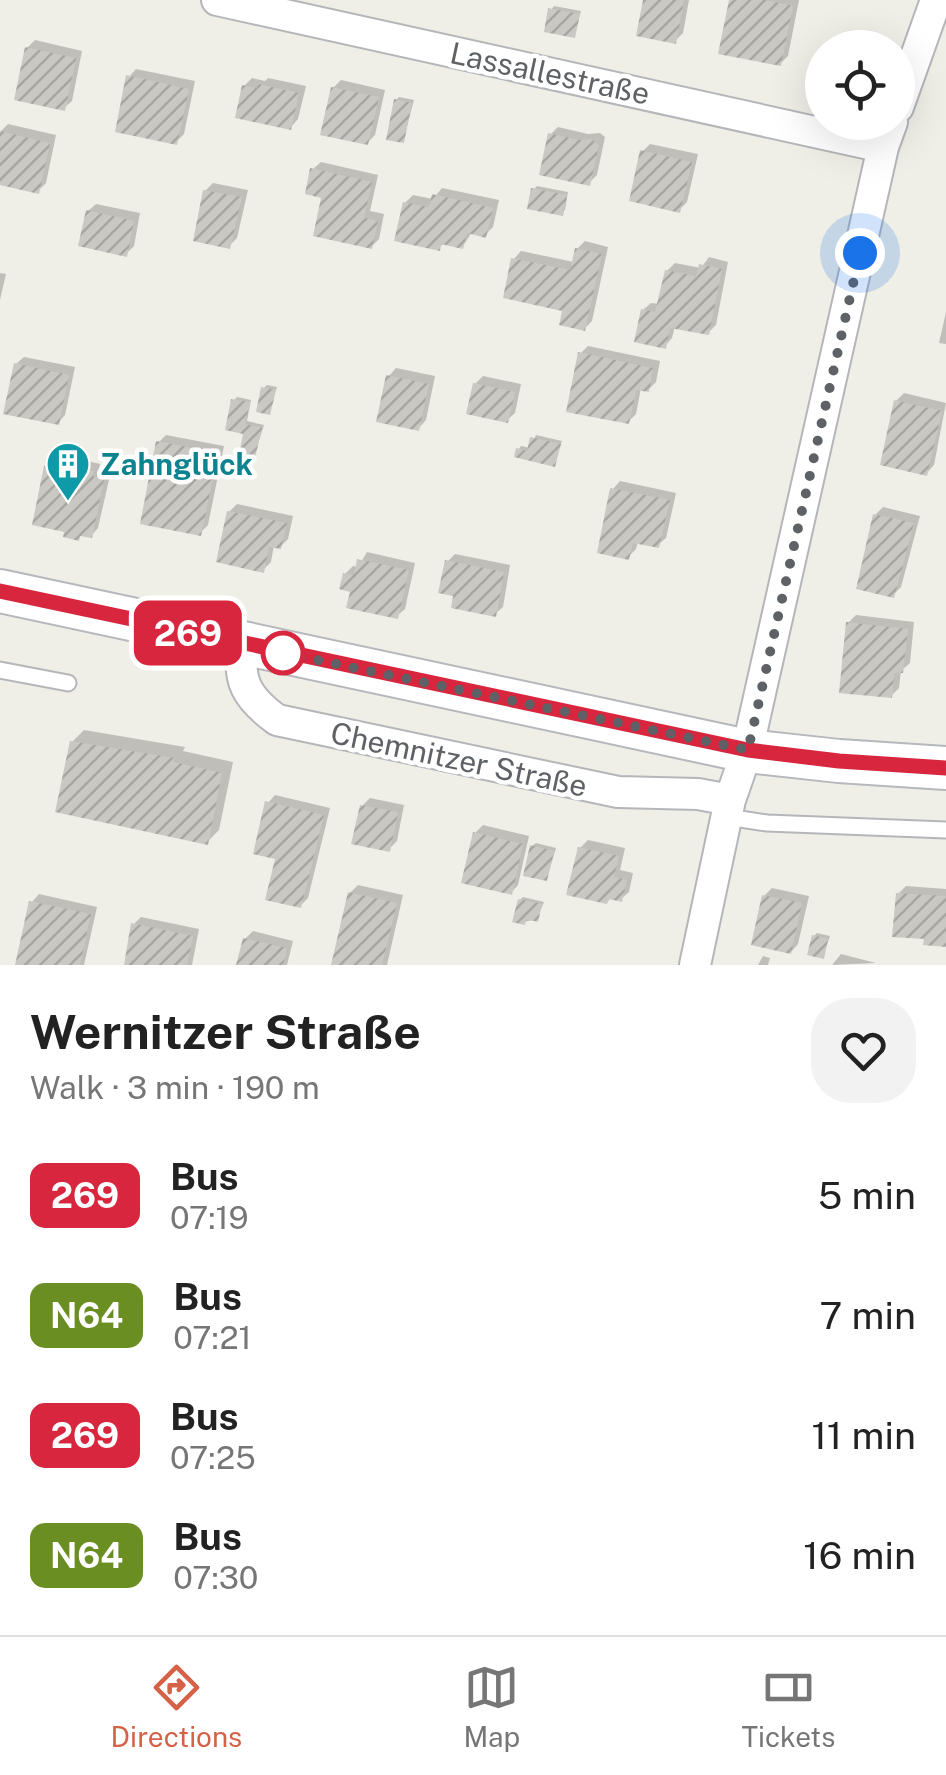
<!DOCTYPE html>
<meta charset="utf-8">
<style>
body{margin:0;font-family:"Public Sans",sans-serif;background:#f2f2f2;color:#222;height:100vh;display:flex;flex-direction:column;font-size:38px;white-space:nowrap}
*{box-sizing:border-box;margin:0}
p{font-size:32px;color:#767676}
.icon{flex:none;width:55px;height:55px;fill:none;stroke:currentColor;stroke-width:2;stroke-linecap:round;stroke-linejoin:round}
.map{position:relative;height:965px;overflow:hidden}
.details{display:flex;flex-direction:column;background:#fff;flex:1}
.details>*{flex:none}
.badge{padding:0 20px;border-radius:15px;font-size:35px;line-height:65px}
.fabs{position:absolute;left:805px;top:30px;display:grid;gap:20px}
.fabs a{display:grid;place-items:center;width:110px;height:110px;border-radius:50%;background:#fff;box-shadow:0 10px 40px #0002;font-size:50px}
.you{position:absolute;width:50px;height:50px;margin:-25px;border:8px solid #fff;border-radius:50%;background:#1a73e8;box-shadow:0 0 0 15px #1a73e833}
.map>.badge{position:absolute;translate:-50% -50%;box-shadow:0 0 0 5px #fff}
.round{display:grid;place-items:center;flex:none;width:105px;height:105px;border-radius:40px;background:#f2f2f2}
.overview{display:flex;align-items:center;justify-content:space-between;height:170px;padding:0 30px}
h1{font-size:48px;font-weight:700;line-height:75px}
ul{padding:0;list-style:none}
li{display:flex;align-items:center;gap:30px;height:120px;padding:0 30px}
li div{flex:1}
li b{display:block;font-size:38px}
li em{font-style:normal}
li .badge{min-width:110px;font-weight:700;text-align:center}
.dock{display:flex;justify-content:space-around;align-items:center;height:140px;border-top:2px solid #e0e0e0;background:#fff;font-size:28px;color:#767676}
.dock a{display:grid;justify-items:center;gap:5px}
.dock .selected{color:#d56247}
.map>svg:first-child{display:block}
.shadow{fill:#0003}
.building{fill:url(#building-hatch)}
.lines{fill:none;stroke-linecap:round;stroke-linejoin:round}
.service-casing{stroke:#b4b6ba;stroke-width:19}
.minor-casing{stroke:#b4b6ba;stroke-width:34}
.secondary-casing{stroke:#b5b8bc;stroke-width:46}
.service{stroke:#fff;stroke-width:15}
.minor{stroke:#fff;stroke-width:30}
.secondary{stroke:#fff;stroke-width:42}
.line-casing{stroke:#fff;stroke-width:22}
.line{stroke:#d7263d;stroke-width:15}
.walk{stroke:#5e6165;stroke-width:10;stroke-dasharray:0 18}
.stop-dot{fill:#fff;stroke:#d7263d;stroke-width:5}
.labels{text-anchor:middle;dominant-baseline:central;stroke-width:9;stroke-linejoin:round;paint-order:stroke}
.street-label{font-size:30px;fill:#5e6165;stroke:#fff}
.culture-label{font-size:30px;font-weight:bold;fill:#0d838f;stroke:#fff;text-anchor:start}
</style>
<div class="map">
<svg width="946" height="965" viewBox="0 0 946 965">
<defs>
<pattern id="building-hatch" width="6" height="6" patternUnits="userSpaceOnUse" patternTransform="scale(2.5)"><rect width="6" height="6" fill="#cac8c3"/><path d="M-1 1l2-2M0 6l6-6M5 7l2-2" fill="none" stroke="#a7a6a2"/></pattern>
</defs>
<rect width="100%" height="100%" fill="#efeee7"/>
<!-- shadow -->
<path class="shadow" d="M646,0H689L683,33L675,41Z
M731,0H799L788,56L780,64Z
M554,6L581,11L574,35L551,10Z
M35,40L82,51L72,101L64,108L27,48Z
M136,69L195,81L184,134L176,142L129,77Z
M252,78L265,81L268,78L306,86L298,119L291,127L244,86Z
M341,80L385,90L375,135L368,142L333,88Z
M399,97L414,100L403,141L396,100Z
M8,124L56,135L46,183L38,191L0,182V132Z
M558,127L588,134L600,133L605,137L597,175L589,183L550,135Z
M650,144L698,154L687,202L679,210L642,152Z
M321,162L378,175L370,211L384,214L379,239L371,247L324,196L313,169Z
M213,183L248,190L237,238L229,246L205,191Z
M537,186L568,192L565,210L562,213L533,190Z
M442,188L499,200L493,227L485,235L472,232L463,246L445,242L439,248L405,203L413,195L433,199Z
M96,204L140,213L134,246L126,254L88,211Z
M585,241L608,247L592,321L585,328L514,259L521,251L574,262L577,249Z
M709,257L728,262L716,325L708,333L675,326L672,338L665,346L643,310L651,303L660,304L667,271L675,263L701,268Z
M0,273L6,274L0,300Z
M946,312V344L939,343Z
M588,346L660,361L656,382L648,390L641,388L636,414L628,422L580,354Z
M24,357L75,367L65,415L58,423L16,364Z
M396,368L435,376L426,420L419,428L389,376Z
M483,376L521,384L515,413L507,420L475,384Z
M267,385L277,387L269,412L264,388Z
M904,393L946,403L934,465L927,473L896,401Z
M237,397L251,400L247,421L264,425L253,460L234,400Z
M166,435L224,446L208,525L200,533L158,443Z
M536,435L562,441L554,464L518,450L521,446L530,448Z
M54,459L84,465L88,461L100,464L99,469L111,471L98,528L91,536L47,467Z
M620,481L676,493L666,538L658,545L638,541L636,549L628,557L613,489Z
M237,504L293,516L288,539L280,547L274,545L271,562L263,570L229,512Z
M883,507L920,516L901,587L893,595L875,515Z
M367,552L415,563L405,609L397,616L345,574L353,566L358,567Z
M455,554L510,565L503,607L495,614L456,594L447,562Z
M856,615L914,622L910,663L901,671L899,688L891,696L848,623Z
M84,730L185,747L183,751L233,762L219,830L207,842L72,742Z
M275,795L330,808L308,898L301,905L278,857L268,803Z
M370,798L404,805L397,841L389,849L362,806Z
M483,825L529,836L518,885L511,893L475,833Z
M588,840L625,848L620,870L633,873L629,892L621,899L612,897L607,902L580,848Z
M536,843L556,848L547,878L532,846Z
M358,885L403,895L387,965H334L350,893Z
M906,886L946,889V944L898,894Z
M772,888L809,896L798,944L791,952L764,896Z
M39,894L97,907L84,965H18L32,902Z
M523,897L544,902L537,919L524,922L520,900Z
M141,917L199,929L192,965H125L134,924Z
M253,931L293,941L287,965H239L245,939Z
M817,933L830,936L823,956L814,936Z
M841,954L876,963L832,965Z
M763,956L770,958L768,965H758Z"/>
<!-- building -->
<path class="building" d="M643,0H684L676,44L636,36Z
M729,0H765L793,6L781,66L718,54Z
M548,8L580,14L575,38L544,32Z
M25,47L76,58L65,111L14,100Z
M126,75L189,89L177,145L115,132Z
M258,84L299,93L291,130L235,118L242,85L257,88Z
M331,87L379,97L368,145L320,135Z
M394,99L412,103L404,143L386,140Z
M0,131L50,143L39,194L0,185Z
M548,133L579,140L591,139L599,145L590,186L539,175Z
M640,150L692,162L680,213L629,201Z
M310,168L372,182L364,218L378,221L372,249L313,236L321,198L305,194Z
M531,188L567,195L563,216L527,209Z
M203,190L242,197L230,249L193,241Z
M432,194L493,208L486,238L467,233L463,249L441,244L440,251L394,241L403,202L429,207Z
M86,210L134,221L127,257L78,246Z
M575,248L602,254L585,331L559,325L562,311L503,298L511,258L570,270Z
M699,264L722,269L709,335L670,328L666,349L634,342L641,309L655,312L665,270L696,276Z
M578,352L653,368L649,392L636,390L629,424L566,412Z
M14,363L69,375L59,425L3,414Z
M386,375L429,384L419,431L376,422Z
M473,383L515,392L508,423L466,414Z
M261,387L276,390L270,415L256,412Z
M231,399L250,402L245,424L262,428L254,462L238,459L243,434L225,430Z
M894,400L942,411L927,476L880,465Z
M530,437L561,444L555,467L514,457L516,448L527,451Z
M156,441L218,453L201,536L140,524Z
M44,466L77,473L78,468L94,471L92,476L104,479L92,538L80,536L79,541L63,537L64,532L32,525Z
M610,488L670,500L659,548L633,543L629,560L597,553Z
M227,511L287,523L281,549L269,547L264,573L216,562Z
M873,514L914,523L894,598L856,589Z
M357,559L409,570L398,619L346,608L350,592L339,589L343,573L354,575Z
M445,560L504,572L496,617L451,608L453,596L438,593Z
M846,622L908,629L903,673H894L892,698L839,693Z
M70,741L175,758L173,762L222,773L208,845L55,812Z
M265,801L324,815L301,908L265,900L275,859L253,854Z
M360,805L398,812L390,852L351,844Z
M473,832L523,844L512,895L461,883Z
M530,845L554,851L547,881L523,876Z
M578,847L619,856L614,877L627,880L622,902L609,899L607,904L566,895Z
M348,892L397,903L382,965H331Z
M896,893L946,896V947L923,945L924,939L892,937Z
M762,895L802,903L791,954L751,945Z
M518,899L542,904L538,922L526,919L525,925L512,922Z
M29,901L91,914L80,965H15Z
M131,923L193,936L187,965H124Z
M812,935L828,939L824,959L807,955Z
M243,938L287,948L283,965H236Z"/>
<g class="lines">
<defs>
<path id="service" d="M0,670L68,683
M727,817L767,823L946,830"/>
<path id="minor" d="M217,0L883,147
M898,107L936,0
M243,645C237,681 247,698 277,720L618,792L698,794L730,800
M695,965L730,800L747,751L883,147L892,122"/>
<path id="secondary" d="M0,591L747,751L839,761L946,768"/>
</defs>
<!-- service casing -->
<use href="#service" class="service-casing"/>
<!-- minor casing -->
<use href="#minor" class="minor-casing"/>
<!-- secondary casing -->
<use href="#secondary" class="secondary-casing"/>
<!-- service -->
<use href="#service" class="service"/>
<!-- minor -->
<use href="#minor" class="minor"/>
<!-- secondary -->
<use href="#secondary" class="secondary"/>
</g>
<g class="lines">
<defs>
<path id="line" d="M0,591L748,750L839,761L946,768"/>
</defs>
<!-- line casing -->
<use href="#line" class="line-casing"/>
<!-- line -->
<use href="#line" class="line"/>
<!-- walk -->
<path class="walk" d="M283,653L748,750L860,253"/>
</g>
<!-- icons -->
<defs>
<symbol id="building-pin" viewBox="-11 -11 22 30"><path d="M0 17L-7.5 6A9.5 9.5 0 1 1 7.5 6Z" fill="#0f9aa8" stroke="#fff"/><path d="M-4-6H4V6H1V3H-1V6H-4ZM-2.5-4.3h1.7v1.8h-1.7ZM.8-4.3h1.7v1.8H.8ZM-2.5-1h1.7V.8h-1.7ZM.8-1h1.7V.8H.8Z" fill="#fff"/></symbol>
</defs>
<g fill-rule="evenodd">
<use href="#building-pin" x="43" y="439" width="50" height="68"/>
</g>
<!-- markers -->
<circle class="stop-dot" cx="283" cy="653" r="20"/>
<g class="labels">
<!-- street labels -->
<g class="street-label">
<text transform="translate(550 73) rotate(12)">Lassallestraße</text>
<text transform="translate(459 759) rotate(12)">Chemnitzer Straße</text>
</g>
<!-- culture labels -->
<g class="culture-label">
<text x="100" y="464">Zahnglück</text>
</g>
</g>
</svg>
<div class="fabs">
<a><svg class="icon" aria-label="locate" viewBox="0 0 24 24"><circle cx="12" cy="12" r="6"/><path d="M12 2v4M12 18v4M2 12h4M18 12h4"/></svg></a>
</div>
<div class="you" style="left:860px;top:253px"></div>
<b class="badge" style="left:188px;top:633px;background:#d7263d;color:#fff">269</b>
</div>
<section class="details">
<div class="overview"><div><h1>Wernitzer Straße</h1><p>Walk · 3 min · 190 m</p></div><a class="round"><svg class="icon" aria-label="heart" viewBox="0 0 24 24"><path d="M12 20l-8-8c-3-5 5-10 8-4 3-6 11-1 8 4z"/></svg></a></div>
<ul>
<li><span class="badge" style="background:#d7263d;color:#fff">269</span><div><b>Bus</b><p>07:19</p></div><em>5 min</em></li>
<li><span class="badge" style="background:#6b8e23;color:#fff">N64</span><div><b>Bus</b><p>07:21</p></div><em>7 min</em></li>
<li><span class="badge" style="background:#d7263d;color:#fff">269</span><div><b>Bus</b><p>07:25</p></div><em>11 min</em></li>
<li><span class="badge" style="background:#6b8e23;color:#fff">N64</span><div><b>Bus</b><p>07:30</p></div><em>16 min</em></li>
</ul>
</section>
<nav class="dock">
<a class="selected"><svg class="icon" aria-label="directions" viewBox="0 0 24 24"><path d="M12 3l9 9-9 9-9-9zM9 14v-3h6M13 9l2 2-2 2"/></svg>Directions</a>
<a><svg class="icon" aria-label="map" viewBox="0 0 24 24"><path d="M3 6l6-2 6 2 6-2v14l-6 2-6-2-6 2zM9 4v14M15 6v14"/></svg>Map</a>
<a><svg class="icon" aria-label="tickets" viewBox="0 0 24 24"><path d="M3 7h18v10H3zM15 7v10"/></svg>Tickets</a>
</nav>
